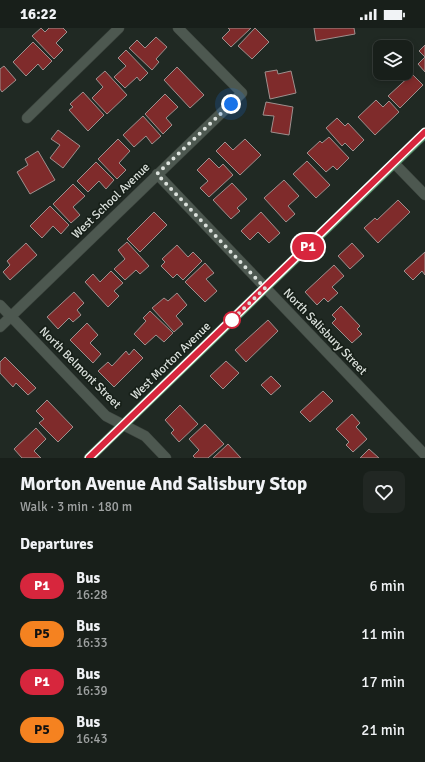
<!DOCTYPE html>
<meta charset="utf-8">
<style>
body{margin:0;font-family:Signika,sans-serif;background:#212723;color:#f1f3f6;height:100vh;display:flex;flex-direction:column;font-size:15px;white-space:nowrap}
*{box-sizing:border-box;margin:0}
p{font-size:13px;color:#9fa2a2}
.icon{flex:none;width:22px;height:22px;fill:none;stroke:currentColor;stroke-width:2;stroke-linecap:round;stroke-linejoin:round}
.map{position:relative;height:430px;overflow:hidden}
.drawer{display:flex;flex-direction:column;background:#181f1a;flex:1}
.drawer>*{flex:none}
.badge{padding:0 8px;border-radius:13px;font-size:14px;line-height:26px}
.buttons{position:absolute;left:373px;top:12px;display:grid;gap:8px}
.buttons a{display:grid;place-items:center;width:40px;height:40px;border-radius:8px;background:#181f1a;box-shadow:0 2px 6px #0003,0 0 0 1px #363d39;font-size:20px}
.you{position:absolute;width:20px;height:20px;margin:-10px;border:3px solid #fff;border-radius:50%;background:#1a73e8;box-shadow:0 0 0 6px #1a73e833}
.map>.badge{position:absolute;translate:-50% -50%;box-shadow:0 0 0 2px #fff}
h2{padding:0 20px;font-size:15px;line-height:36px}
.round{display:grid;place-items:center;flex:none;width:42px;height:42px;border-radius:8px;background:#212723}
.overview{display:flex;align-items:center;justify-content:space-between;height:68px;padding:0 20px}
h1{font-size:19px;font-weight:700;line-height:30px}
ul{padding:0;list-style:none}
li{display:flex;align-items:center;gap:12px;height:48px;padding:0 20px}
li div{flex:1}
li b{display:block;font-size:15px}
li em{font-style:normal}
li .badge{min-width:44px;font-weight:700;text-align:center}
.status{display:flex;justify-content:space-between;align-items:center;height:28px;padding:0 20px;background:#181f1a;direction:ltr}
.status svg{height:11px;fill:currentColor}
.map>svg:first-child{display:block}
.building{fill:#7f2b2b;stroke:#9e908e}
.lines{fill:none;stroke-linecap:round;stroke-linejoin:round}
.minor-casing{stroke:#3c443e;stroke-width:11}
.major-casing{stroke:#3c443e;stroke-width:11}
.minor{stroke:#4d5850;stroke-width:10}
.major{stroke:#599e70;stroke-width:10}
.line-casing{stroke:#fff;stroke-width:9}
.line{stroke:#d7263d;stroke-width:6}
.walk{stroke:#dce2dd;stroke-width:4;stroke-dasharray:0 7.2}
.stop-dot{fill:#fff;stroke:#d7263d;stroke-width:2}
.labels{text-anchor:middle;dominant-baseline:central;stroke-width:3.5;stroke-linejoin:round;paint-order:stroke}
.street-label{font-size:12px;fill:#dce2dd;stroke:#172019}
</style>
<div class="status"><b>16:22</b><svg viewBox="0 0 49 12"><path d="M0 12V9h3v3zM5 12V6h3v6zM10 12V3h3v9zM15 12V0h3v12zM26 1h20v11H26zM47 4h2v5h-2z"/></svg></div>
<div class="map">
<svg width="425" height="430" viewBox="0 0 425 430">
<rect width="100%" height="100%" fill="#202923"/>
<!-- building -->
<path class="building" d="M41,0L45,4L49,0H63L67,4L56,15L63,22L54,31L32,8Z
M228,0H251L231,19L222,10L230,2Z
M255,0L269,14L252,31L238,18Z
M314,0H354L355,6L316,13Z
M156,9L167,19L156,31L159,34L152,42L129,20L137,12L145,20Z
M33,14L52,33L43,42L38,36L26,48L13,34Z
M425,17V44L418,36L425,29L419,23Z
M126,22L148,45L140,53L137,49L125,60L114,49L126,38L118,30Z
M4,38L16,52L2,64L0,61V41Z
M177,39L204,67L190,80L164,52Z
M277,42L278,46L291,43L296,65L270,71L265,44Z
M105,43L127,67L107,86L92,70L103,59L96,51Z
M412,46L423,57L400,80L388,68Z
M83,64L104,87L88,103L69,82L73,79L70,76Z
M165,66L178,79L166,90L172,97L163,106L145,86Z
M376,72L383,79L389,73L399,84L375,107L358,89Z
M266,74L293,79L289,107L271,104L274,88L263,87Z
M143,88L161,108L152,116L146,108L134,119L123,107Z
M337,90L345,98L348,95L364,112L353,123L345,115L342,118L326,100Z
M58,102L80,118L63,140L50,130L60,117L51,111Z
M329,109L349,130L337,142L333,138L326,144L307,125L320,113L322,115Z
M118,111L130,123L119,135L126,142L117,151L98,131Z
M245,111L261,127L240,147L216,123L225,114L233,122Z
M38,123L55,152L30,166L17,144L28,137L25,131Z
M209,130L219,140L223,136L233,147L209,169L200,160L208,153L197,142Z
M307,133L330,157L316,170L293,146Z
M96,134L114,152L106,161L99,153L88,164L77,153Z
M284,152L299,168L288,178L295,186L286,194L264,170Z
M232,155L247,171L237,180L240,183L231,191L213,172Z
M73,156L85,168L73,179L80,187L71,195L53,176Z
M398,172L410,184L378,215L364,200L375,190L377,192Z
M50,178L69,197L61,206L53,198L42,210L30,198Z
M154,184L167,197L140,224L127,211Z
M261,184L280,205L269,215L258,204L250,212L241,203Z
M127,214L149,238L140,246L136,242L125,252L114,241L125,231L118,222Z
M26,215L37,227L10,252L3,244L10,237L7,233Z
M352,215L364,228L350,241L338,228Z
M177,217L188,229L193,224L202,233L183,252L177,246L173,250L161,238L165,234L162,231Z
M425,224V247L422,243L413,252L404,243Z
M205,235L214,245L206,251L217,263L205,274L185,254Z
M334,237L344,248L332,259L338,265L328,274L324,270L317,277L305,264Z
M111,243L123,255L114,263L119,268L108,279L85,254L93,246L100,254Z
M74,264L84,275L77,282L81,287L73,294L69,290L58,301L47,289Z
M177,265L187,277L176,288L183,296L174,304L152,280L164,270L168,273Z
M341,278L360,298L357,301L362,306L352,315L332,295L336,291L332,287Z
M150,283L173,305L164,314L156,307L145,317L134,306L146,293L143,290Z
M268,292L278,303L246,334L235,322Z
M87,295L98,307L90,315L101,326L93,335L70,312Z
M134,321L143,330L114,359L98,343L108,334L112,338L126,323L129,327Z
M5,329L36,360L28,367L16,355L13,359L0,345V334Z
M226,333L239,345L223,361L210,348Z
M271,348L281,358L271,367L261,357Z
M323,363L333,373L310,394L300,384Z
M47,372L73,399L58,414L39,395L44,391L36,383Z
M180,377L198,396L179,414L171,405L174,402L165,392Z
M352,386L360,395L356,399L367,411L353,424L346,417L349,414L336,401Z
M205,396L224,416L208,430H195L193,428L199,422L189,411Z
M36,400L46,411L34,423L41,430H22L14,421Z
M228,416L241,430H213Z
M369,421L379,430H360Z"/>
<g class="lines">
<defs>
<path id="minor" d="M27,90L119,0
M394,135L425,167
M157,146L425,427
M0,277L106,388L145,408L166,430
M0,299L242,65L178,0"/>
<path id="major" d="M89,430L425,105"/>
</defs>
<!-- minor casing -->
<use href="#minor" class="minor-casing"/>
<!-- major casing -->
<use href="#major" class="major-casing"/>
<!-- minor -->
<use href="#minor" class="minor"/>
<!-- major -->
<use href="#major" class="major"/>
</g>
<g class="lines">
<defs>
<path id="line" d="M89,430L425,104"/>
</defs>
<!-- line casing -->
<use href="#line" class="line-casing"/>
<!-- line -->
<use href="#line" class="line"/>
<!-- walk -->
<path class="walk" d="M231,76L157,146L265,260L232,292"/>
</g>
<!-- markers -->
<circle class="stop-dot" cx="232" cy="292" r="8"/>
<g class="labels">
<!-- street labels -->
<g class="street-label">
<text transform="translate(111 173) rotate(-44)">West School Avenue</text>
<text transform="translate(325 304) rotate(46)">North Salisbury Street</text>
<text transform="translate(171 333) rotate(-44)">West Morton Avenue</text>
<text transform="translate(80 340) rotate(45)">North Belmont Street</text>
</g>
</g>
</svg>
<div class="buttons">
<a><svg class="icon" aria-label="layers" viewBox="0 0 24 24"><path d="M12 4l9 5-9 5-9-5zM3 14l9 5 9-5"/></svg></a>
</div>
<div class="you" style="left:231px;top:76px"></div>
<b class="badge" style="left:308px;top:219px;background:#d7263d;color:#fff">P1</b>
</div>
<section class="drawer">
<div class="overview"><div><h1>Morton Avenue And Salisbury Stop</h1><p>Walk · 3 min · 180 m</p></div><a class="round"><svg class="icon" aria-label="heart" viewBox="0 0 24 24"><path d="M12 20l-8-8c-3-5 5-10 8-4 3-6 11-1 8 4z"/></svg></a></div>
<h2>Departures</h2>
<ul>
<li><span class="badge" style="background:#d7263d;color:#fff">P1</span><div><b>Bus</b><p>16:28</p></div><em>6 min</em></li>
<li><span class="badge" style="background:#f58220;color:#111">P5</span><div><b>Bus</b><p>16:33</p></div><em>11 min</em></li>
<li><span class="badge" style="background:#d7263d;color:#fff">P1</span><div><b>Bus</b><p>16:39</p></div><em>17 min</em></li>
<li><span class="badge" style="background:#f58220;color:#111">P5</span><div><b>Bus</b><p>16:43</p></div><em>21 min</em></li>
</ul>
</section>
